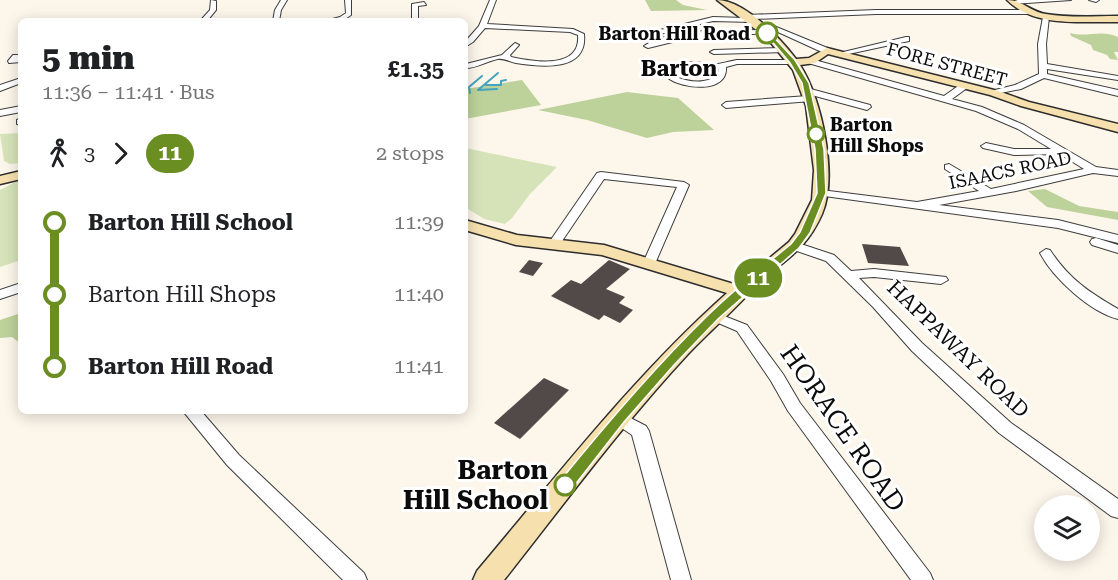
<!DOCTYPE html>
<meta charset="utf-8">
<style>
body{margin:0;font-family:"Roboto Serif",serif;background:#f6f6f6;color:#202124;height:100vh;display:flex;flex-direction:column;font-size:22px;white-space:nowrap}
*{box-sizing:border-box;margin:0}
p{font-size:20px;color:#757577}
.icon{flex:none;width:33px;height:33px;fill:none;stroke:currentColor;stroke-width:2;stroke-linecap:round;stroke-linejoin:round}
.map{position:relative;flex:1;overflow:hidden}
.drawer{position:absolute;left:18px;top:18px;width:450px;height:396px;display:flex;flex-direction:column;background:#fff;border-radius:9px;box-shadow:0 3px 15px #0003}
.drawer>*{flex:none}
.badge{padding:0 12px;border-radius:20px;font-size:21px;line-height:39px}
.fabs{position:absolute;left:1034px;top:495px;display:grid;gap:12px}
.fabs a{display:grid;place-items:center;width:66px;height:66px;border-radius:50%;background:#fff;box-shadow:0 3px 15px #0003;font-size:30px}
.map>.badge{position:absolute;translate:-50% -50%;box-shadow:0 0 0 3px #fff}
.legs{display:flex;align-items:center;gap:9px;height:66px;padding:0 24px;font-size:20px}
.legs p{margin-inline-start:auto}
.summary{display:flex;align-items:center;justify-content:space-between;height:102px;padding:0 24px}
h1{font-size:33px;font-weight:800;line-height:45px}
ul{padding:0 24px;list-style:none}
li{display:flex;align-items:center;gap:21px;height:72px;font-size:22px}
li i{display:grid;place-items:center;width:9px;height:100%;margin:0 8px;background:currentColor}
li i::after{content:'';width:15px;height:15px;margin:-8px;border:4px solid;border-radius:50%;background:#fff}
li p{margin-inline-start:auto}
li:first-child i{background:linear-gradient(#0000 50%,currentColor 0)}
li:last-child i{background:linear-gradient(currentColor 50%,#0000 0)}
.map>svg:first-child{display:block}
.green{fill:#d6e3b9}
.forest{fill:#bdd29a}
.lines{fill:none;stroke-linecap:round;stroke-linejoin:round}
.stream{stroke:#44a3bd;stroke-width:2}
.building{fill:#524a48}
.street-casing{stroke:#3e3e3e;stroke-width:2}
.secondary-casing{stroke:#2d2d2d;stroke-width:3}
.street{fill:#fff;fill-rule:evenodd}
.secondary{fill:#f6e0ad;fill-rule:evenodd}
.line-1{fill:#6b8e23;stroke:#fff;stroke-width:1.5}
.stop-1-dot{fill:#fff;stroke:#6b8e23;stroke-width:3}
.labels{text-anchor:middle;dominant-baseline:central;stroke-width:6;stroke-linejoin:round;paint-order:stroke}
.far-stop-label{font-size:18px;font-weight:bold;fill:#0b0b0b;stroke:#fff;text-anchor:end}
.far-street-label{font-size:18px;fill:#0b0b0b;stroke:#fff}
.street-label{font-size:21px;fill:#0b0b0b;stroke:#fff}
.far-district-label{font-size:22px;font-weight:bold;fill:#0b0b0b;stroke:#fff}
.near-street-label{font-size:26px;fill:#0b0b0b;stroke:#fff}
.near-stop-label{font-size:26px;font-weight:bold;fill:#0b0b0b;stroke:#fff;text-anchor:end}
</style>
<div class="map">
<svg width="1118" height="580" viewBox="0 0 1118 580">
<rect width="100%" height="100%" fill="#fdf6eb"/>
<!-- green -->
<path class="green" d="M21,133V163L10,164L4,161L0,134Z
M465,148L557,167L530,194L512,218L505,224L484,219L465,207Z
M21,179V260L0,267V190Z"/>
<!-- forest -->
<path class="forest" d="M645,0H676L683,5L707,10L651,11Z
M1070,33C1087,38 1101,29 1118,37V52H1114L1118,60L1110,59L1107,55L1093,50L1091,45L1071,36Z
M522,80L541,105L465,119V89Z
M627,92L678,98L714,130L673,132L647,138L587,120L538,110Z
M1045,189L1079,206L1118,212V220L1047,207L1028,191Z
M21,313V344L12,337L0,338V320Z"/>
<g class="lines">
<!-- stream -->
<path class="stream" d="M486,85H501V81L506,80
M478,90L498,73
M478,90L497,89
M470,93L469,87L482,76"/>
</g>
<!-- building -->
<path class="building" d="M862,244L900,247L909,266L868,263Z
M529,260L543,263L533,276L519,272Z
M609,260L630,269L606,289L625,297L619,303L633,310L620,323L604,315L599,320L551,296L571,280L581,284Z
M544,378L569,390L520,439L494,423Z"/>
<g class="lines">
<defs>
<path id="street" d="M211,0L216,1V10L207,21H200L210,10Z
M281,0H287L281,10L279,21H273L275,10Z
M345,0H351V15L342,21H325L340,17L346,13Z
M490,0H496L487,24L573,29L584,34C588,72 542,67 516,63C510,62 504,58 498,59C487,61 477,68 466,68V64L502,55L515,43L519,45L510,55L511,57C534,62 581,70 578,35L570,32L485,28L473,42L465,47V42L479,26Z
M1018,0H1071L1014,4L1011,2Z
M1089,0H1099L1096,2Z
M424,2L426,5L418,6V21H412V4Z
M876,10H1027L1030,12L1027,14H876L754,19L752,22L713,21L656,35L639,41L635,39L652,32L713,17L744,18L747,15Z
M1046,15L1049,17L1046,44L1047,64L1118,76V80L1047,69V74L1118,90V96L1044,78L1021,89L991,95V91L1015,85L1039,74L1038,44L1043,17Z
M769,24L830,49L831,51L824,53L767,27Z
M766,30L768,33L689,38L648,48L644,46C672,27 733,31 766,30Z
M906,37H909V41L839,56L835,54Z
M782,48H785V52L714,54L710,52L714,50Z
M13,55H19L21,62L9,63L8,61Z
M811,59L944,96L961,84H967V88L952,99L982,107L1024,125L1096,167L1118,170V176L1093,173L1016,191L939,205L1058,220L1118,235V243L1058,228L817,195V191L821,190L917,202L979,191L945,169V165L949,164L991,189L1084,169L1060,154L1014,155L983,148L981,146L986,143L1014,149H1051L1018,129L976,111L808,63L807,61Z
M737,60H793L797,62L793,64H737L726,67C728,94 682,89 668,78L667,71C682,57 699,64 718,64C724,63 731,61 737,60ZM692,66L717,68L719,69L718,74C707,85 689,82 676,77L675,72L682,67Z
M21,78V83L0,91V85Z
M807,88L870,105L871,107L867,110L804,93V89Z
M808,96L811,97V101L726,108L722,105L726,102Z
M21,106V112L0,116V110Z
M21,118V125L17,124V120Z
M601,172L684,182L689,185L654,266H644L643,263L677,187L604,179L558,247H550L548,244L597,173Z
M1096,238L1118,245V253L1092,245L1090,242L1092,239Z
M795,242L834,255L851,271L874,269L946,277L948,280L941,284L874,277L859,278L922,343L1011,423L1118,499V518L1111,516L999,433L912,351L873,307L826,261L791,249L789,246L791,243Z
M1046,249L1050,250C1069,279 1089,292 1118,309V319C1090,312 1053,278 1040,253Z
M21,283V292L0,299V290Z
M714,312L747,325L783,374L800,403L930,573L933,580H911L788,411L771,381L737,331L709,319L707,316L709,313Z
M183,411H201L239,455L364,573L367,580H343L227,465Z
M619,412L646,426L649,431L691,580H671L632,435L613,422L611,418L613,414Z"/>
<path id="secondary" d="M717,0C744,0 780,38 796,59L809,58L827,48L998,91L1029,102L1118,124V132L1021,106L990,95L828,54L815,63L800,65C822,98 838,177 822,214C804,255 780,261 752,290C733,311 709,332 688,354C622,425 564,504 504,580H473L477,571C557,476 634,376 727,293L602,255L516,245L465,230V220L517,235L604,245L737,285L789,242L795,234L812,200L814,170L806,106L793,70L767,38Z
M1007,0C1022,0 1031,12 1046,14C1069,18 1095,16 1118,16V22C1081,21 1035,28 1007,0Z
M21,171V179L0,184V176Z"/>
</defs>
<!-- street casing -->
<use href="#street" class="street-casing"/>
<!-- secondary casing -->
<use href="#secondary" class="secondary-casing"/>
<!-- street -->
<use href="#street" class="street"/>
<!-- secondary -->
<use href="#secondary" class="secondary"/>
</g>
<!-- line-1 -->
<path class="line-1" d="M764,32H769L795,60L809,83L824,149L826,193L810,233L799,248L718,319L674,365L624,422L571,490L565,492L560,490L557,485L560,481C607,423 654,368 707,316C733,290 763,267 791,244L800,232L817,193L815,149L802,83L790,63Z"/>
<!-- markers -->
<g class="stop-1-dot">
<circle cx="767" cy="33" r="10"/>
<circle cx="816" cy="134" r="8"/>
<circle cx="565" cy="485" r="10"/>
</g>
<g class="labels">
<!-- far-stop labels -->
<g class="far-stop-label">
<text x="750" y="33">Barton Hill Road</text>
<text x="830" y="124" text-anchor="start">Barton<tspan x="830" dy="21">Hill Shops</tspan></text>
</g>
<!-- far-street labels -->
<g class="far-street-label">
<text transform="translate(947 64) rotate(15)">FORE STREET</text>
<text transform="translate(1010 170) rotate(-12)">ISAACS ROAD</text>
</g>
<!-- street labels -->
<g class="street-label">
<text transform="translate(958 349) rotate(44)">HAPPAWAY ROAD</text>
</g>
<!-- far-district labels -->
<g class="far-district-label">
<text x="679" y="68">Barton</text>
</g>
<!-- near-street labels -->
<g class="near-street-label">
<text transform="translate(843 428) rotate(55)">HORACE ROAD</text>
</g>
<!-- near-stop labels -->
<g class="near-stop-label">
<text x="548" y="470">Barton<tspan x="548" dy="30">Hill School</tspan></text>
</g>
</g>
</svg>
<div class="fabs">
<a><svg class="icon" aria-label="layers" viewBox="0 0 24 24"><path d="M12 4l9 5-9 5-9-5zM3 14l9 5 9-5"/></svg></a>
</div>
<b class="badge" style="left:758px;top:278px;background:#6b8e23;color:#fff">11</b>
<section class="drawer">
<div class="summary"><div><h1>5 min</h1><p>11:36 – 11:41 · Bus</p></div><b>£1.35</b></div>
<div class="legs"><svg class="icon" aria-label="walk" viewBox="0 0 24 24"><circle cx="13" cy="4" r="2"/><path d="M13 8l-2 6 4 7M11 14l-3 7M7 12l3-4h3l4 4"/></svg>3<svg class="icon" aria-label="forward" viewBox="0 0 24 24"><path d="M9 5l7 7-7 7"/></svg><b class="badge" style="background:#6b8e23;color:#fff">11</b><p>2 stops</p></div>
<ul>
<li><i style="color:#6b8e23"></i><b>Barton Hill School</b><p>11:39</p></li>
<li><i style="color:#6b8e23"></i><span>Barton Hill Shops</span><p>11:40</p></li>
<li><i style="color:#6b8e23"></i><b>Barton Hill Road</b><p>11:41</p></li>
</ul>
</section>
</div>
